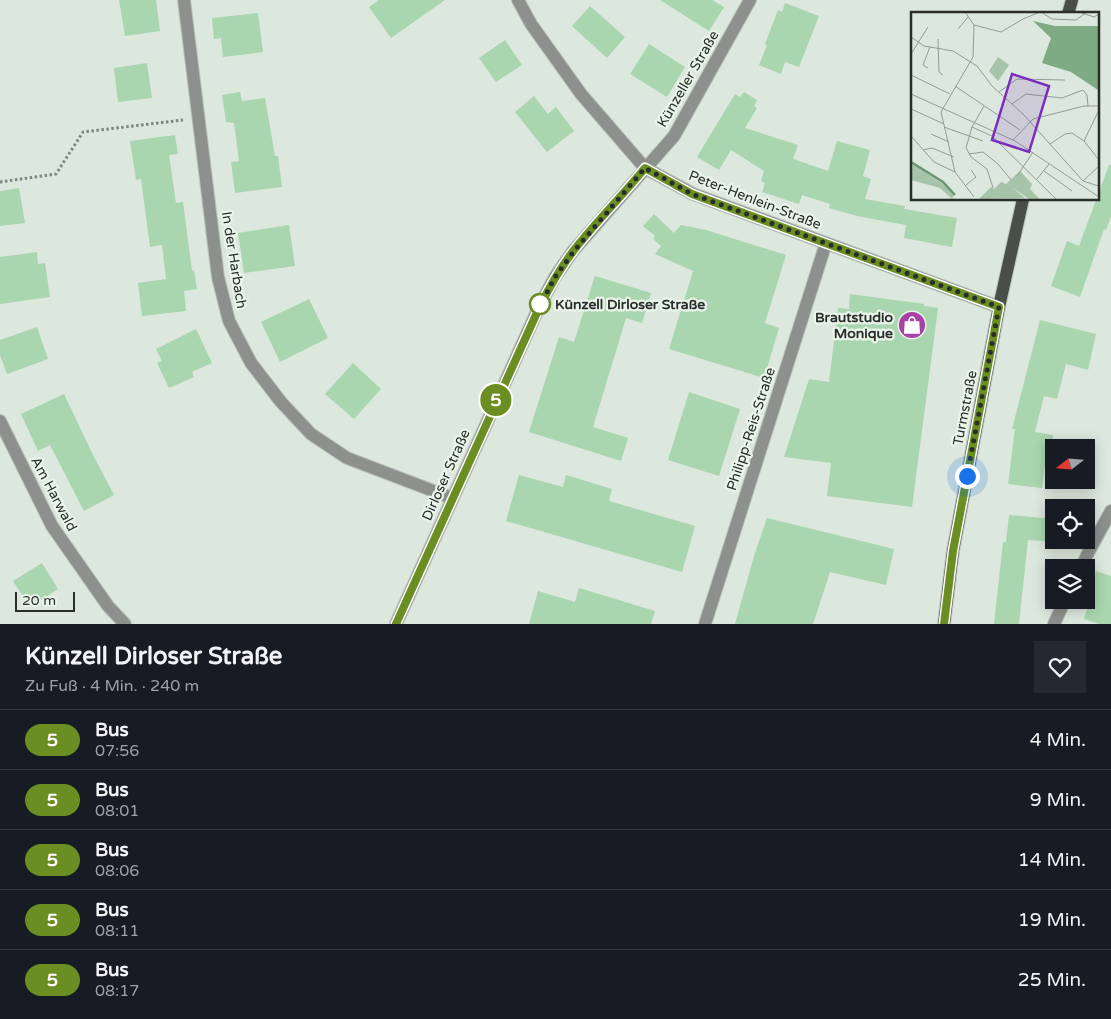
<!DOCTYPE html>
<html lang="de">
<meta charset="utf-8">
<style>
body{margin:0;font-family:"Varela Round",sans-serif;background:#242831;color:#f1f3f6;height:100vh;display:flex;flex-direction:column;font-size:19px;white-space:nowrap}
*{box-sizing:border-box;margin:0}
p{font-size:16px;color:#9ea1a6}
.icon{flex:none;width:28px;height:28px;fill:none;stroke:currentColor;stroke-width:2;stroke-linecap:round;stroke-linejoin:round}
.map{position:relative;height:624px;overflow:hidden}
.drawer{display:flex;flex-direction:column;background:#171b24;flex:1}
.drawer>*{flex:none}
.badge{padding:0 10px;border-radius:16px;font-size:18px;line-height:32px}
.needle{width:32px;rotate:253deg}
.controls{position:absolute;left:1045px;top:439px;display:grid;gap:10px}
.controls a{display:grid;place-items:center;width:50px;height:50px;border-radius:0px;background:#171b24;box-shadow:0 2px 12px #0003;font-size:25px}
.scale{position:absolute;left:15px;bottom:12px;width:60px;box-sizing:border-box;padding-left:5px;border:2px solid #292e2a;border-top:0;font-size:14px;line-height:18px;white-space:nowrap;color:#292e2a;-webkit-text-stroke:4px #e9f4ea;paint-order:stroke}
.you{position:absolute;width:25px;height:25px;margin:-12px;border:4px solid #fff;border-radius:50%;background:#1a73e8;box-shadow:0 0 0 8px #1a73e833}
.map>.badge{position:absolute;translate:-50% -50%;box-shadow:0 0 0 2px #fff}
.round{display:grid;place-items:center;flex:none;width:52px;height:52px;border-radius:0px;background:#242831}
.summary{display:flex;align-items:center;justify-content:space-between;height:85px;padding:0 25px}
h1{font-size:24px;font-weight:800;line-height:38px}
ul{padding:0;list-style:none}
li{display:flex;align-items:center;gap:15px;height:60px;padding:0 25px;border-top:1px solid #363941}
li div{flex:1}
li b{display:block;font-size:19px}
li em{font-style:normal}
li .badge{min-width:55px;font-weight:700;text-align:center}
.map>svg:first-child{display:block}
.building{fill:#a9d6ae}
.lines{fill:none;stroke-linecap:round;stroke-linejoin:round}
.minor-casing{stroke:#b8c2b9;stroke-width:14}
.major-casing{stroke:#b8c2b9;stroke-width:14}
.path{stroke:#7e867f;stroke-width:3;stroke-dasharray:2.5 2.5;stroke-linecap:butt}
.minor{stroke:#8c918d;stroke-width:12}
.major{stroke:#474f47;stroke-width:12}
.line-casing{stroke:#fff;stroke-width:11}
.line{stroke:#6b8e23;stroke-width:8}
.walk{stroke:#292e2a;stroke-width:5;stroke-dasharray:0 9}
.stop-dot{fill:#fff;stroke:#6b8e23;stroke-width:2.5}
.labels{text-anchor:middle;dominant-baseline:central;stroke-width:4.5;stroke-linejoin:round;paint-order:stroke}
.street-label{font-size:14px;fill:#292e2a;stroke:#e9f4ea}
.stop-label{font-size:14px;font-weight:bold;fill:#292e2a;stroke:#e9f4ea;text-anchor:start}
.poi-label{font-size:14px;font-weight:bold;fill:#292e2a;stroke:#e9f4ea;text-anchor:end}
.inset-river{fill:none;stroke:#6b9671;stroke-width:2.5}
.inset-road{fill:none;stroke:#949d95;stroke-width:1}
.view{fill:#7b2cbf;fill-opacity:0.15;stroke:#7b2cbf;stroke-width:2.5}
.inset-edge{fill:none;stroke:#292e2a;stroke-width:2.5}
</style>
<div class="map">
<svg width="1111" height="624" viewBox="0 0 1111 624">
<rect width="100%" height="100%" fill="#dce7dd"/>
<!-- building -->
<path class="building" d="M119,0H156L160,31L125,36Z
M379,0H445L391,38L369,7Z
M660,0H712L724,7L709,31Z
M785,3L819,16L799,67L785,62L781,74L759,65L767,45L765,44L778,10L782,12Z
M590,6L625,37L607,58L572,26Z
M258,13L263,52L223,57L221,38L214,39L212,18Z
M505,40L522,65L496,82L479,58Z
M649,44L685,67L667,97L630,74Z
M147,63L152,98L118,102L114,68Z
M240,92L242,101L265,98L275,156H278L282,187L235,193L231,162L239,161L234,123L226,122L222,95Z
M744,92L757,100L754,106L757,108L745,128L798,145L793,159L828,171L837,141L870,150L863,176L871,179L865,199L905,206L904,209L957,218L952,247L904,238L906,225L857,216L829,208L830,204L802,195L799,204L762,192L765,183L761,181L764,171L731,150L719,170L697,157L735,94L740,97Z
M534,96L548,114L556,107L574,131L547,152L515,112Z
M175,135L178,154L169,155L176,203L183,202L192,271L194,270L197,289L184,291L186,311L142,316L138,283L166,279L162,245L150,247L141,179L136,180L130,141Z
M1109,165H1111V216L1106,230L1104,229L1080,297L1051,286L1067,241L1079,246Z
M19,188L25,223L0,226V191Z
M654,214L674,233L681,225L706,230L786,255L765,323L779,328L764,378L669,349L693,271L655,254L661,246L653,239L655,236L643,226Z
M289,225L295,266L244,273L238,233Z
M37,252L38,264L45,263L50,297L0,304V257Z
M595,276L651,293L642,323L626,318L593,427L628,438L621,461L529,432L559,337L574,342Z
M850,294L924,304V306L938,308L912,507L827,496L831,463L784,457L809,379L829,382L838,308L849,309Z
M309,299L328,338L280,362L261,322Z
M1040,320L1096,334L1088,370L1066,364L1057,399L1044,396L1035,432L1053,435L1050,458L1046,457L1042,488L1008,484L1015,429H1012Z
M37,327L48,359L7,374L0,355V340Z
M196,329L212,363L192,372L194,377L169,388L157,363L162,361L156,349Z
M353,363L381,389L354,419L325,394Z
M689,392L740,409L719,476L668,460Z
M64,394L93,455L114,495L84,511L50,445L38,451L21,414Z
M519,475L563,487L566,475L612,489L609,501L695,526L682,572L506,521Z
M1009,515L1054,519V542L1028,540L1019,624H994L1003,542H1006Z
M767,518L894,549L886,585L830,572L813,624H735L754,556Z
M42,563L58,589L30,607L13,581Z
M1096,571L1111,576V624H1099L1084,619L1093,590L1091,589Z
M579,588L655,611L651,624H529L538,591L575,602Z"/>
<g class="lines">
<defs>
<path id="minor" d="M184,0L218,277L229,321L251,363L281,402L311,434L347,458L452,498
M518,0L531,24L581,94L645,168L693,194L999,307
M0,421L52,526L108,606L125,624
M1081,568L1090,549L1111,511
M396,624L540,305L555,277L573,251L674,136L750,0
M705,624L826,243
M1054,624L1065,600"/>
<path id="major" d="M1068,14L1072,0
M944,624L953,551L999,307L1023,199"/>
</defs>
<!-- minor casing -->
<use href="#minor" class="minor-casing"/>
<!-- major casing -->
<use href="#major" class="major-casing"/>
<!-- path -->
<path class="path" d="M0,182L56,174L83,132L183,120"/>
<!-- minor -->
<use href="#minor" class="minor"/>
<!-- major -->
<use href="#major" class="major"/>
</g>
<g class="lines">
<defs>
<path id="line" d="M396,624L540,306C550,286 561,267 574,250C596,222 622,196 645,168L692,194L999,307L953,551L944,624"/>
</defs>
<!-- line casing -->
<use href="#line" class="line-casing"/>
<!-- line -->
<use href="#line" class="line"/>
<!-- walk -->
<path class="walk" d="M540,304V306L555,277L574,251L645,168L692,194L999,307L967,476"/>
</g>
<!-- icons -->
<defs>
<symbol id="shop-disc" viewBox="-11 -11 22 22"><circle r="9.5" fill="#a741a5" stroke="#e9f4ea"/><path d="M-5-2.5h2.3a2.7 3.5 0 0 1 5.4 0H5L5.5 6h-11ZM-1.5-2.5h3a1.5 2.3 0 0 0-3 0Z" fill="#fff"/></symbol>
</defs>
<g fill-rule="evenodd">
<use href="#shop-disc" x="896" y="309" width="32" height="32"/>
</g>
<!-- markers -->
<circle class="stop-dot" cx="540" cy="304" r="10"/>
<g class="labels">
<!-- street labels -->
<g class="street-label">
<text transform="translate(688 79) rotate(-60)">Künzeller Straße</text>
<text transform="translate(755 200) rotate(21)">Peter-Henlein-Straße</text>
<text transform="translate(234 260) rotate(81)">In der Harbach</text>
<text transform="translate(965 408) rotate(-79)">Turmstraße</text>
<text transform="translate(751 429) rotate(-72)">Philipp-Reis-Straße</text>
<text transform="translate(446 475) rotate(-66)">Dirloser Straße</text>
<text transform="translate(54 494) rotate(62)">Am Harwald</text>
</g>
<!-- stop labels -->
<g class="stop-label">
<text x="555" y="304">Künzell Dirloser Straße</text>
</g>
<!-- poi labels -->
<g class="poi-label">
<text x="893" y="317">Brautstudio<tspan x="893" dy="16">Monique</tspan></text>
</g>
</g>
<!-- overview -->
<g transform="translate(911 12)">
<rect width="188" height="188" fill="#dce7dd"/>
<path d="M87,45L98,53L87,69L78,59ZM0,151L35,174L43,183L41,187L29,176L0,168ZM109,159L121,172L119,177L129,187H118L101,175L114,186L68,187L80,175L83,177L90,170L95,172Z" fill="#a6c4aa"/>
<path d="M122,9L144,14H187V78L160,60L131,51L140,26Z" fill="#7eaa84"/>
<path class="inset-river" d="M0,150L32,170L44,183"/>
<path class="inset-road" d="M130,0L141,7L165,8L176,0M168,0L183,5L188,2M112,7L129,0M63,13L90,20L112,7M47,17L57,5M0,25L13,34L42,39L66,54L81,74L112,102L172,169L188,174M27,27L28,60L32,63M0,42L17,15M17,56L12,53L19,35M0,63L39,82M44,74L109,118M88,80L106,67L154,68M0,82L104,129L188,185M101,92L115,82L151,86L172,78L176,83L177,94M73,94L61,115L81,124L145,187M0,97L33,112M33,115L72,129M61,115L55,136L60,145L76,157L82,176M20,122L38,130M0,124L23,150L44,160L63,185M102,128L122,107L173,94H188M173,129L188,98M139,132L154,122L161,121L173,129L188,148M12,138L21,136L43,145M58,142L72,140L87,152L100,168M133,159L161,179M44,160L30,100L62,45L63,13L54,0M106,164L122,140M126,167L138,152M172,169L188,154M55,173L65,165L60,158"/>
<path class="view" d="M101,62L138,74L118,140L81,128Z"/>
<rect width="188" height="188" class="inset-edge"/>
</g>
</svg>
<div class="controls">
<a><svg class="needle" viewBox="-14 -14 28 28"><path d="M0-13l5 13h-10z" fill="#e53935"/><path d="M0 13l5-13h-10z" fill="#9ea1a6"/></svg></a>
<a><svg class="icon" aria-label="locate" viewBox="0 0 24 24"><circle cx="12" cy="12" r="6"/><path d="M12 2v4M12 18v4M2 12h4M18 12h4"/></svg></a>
<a><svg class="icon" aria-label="layers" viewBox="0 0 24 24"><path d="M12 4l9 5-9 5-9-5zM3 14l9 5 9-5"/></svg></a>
</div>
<div class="scale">20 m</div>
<div class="you" style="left:967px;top:476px"></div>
<b class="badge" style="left:496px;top:400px;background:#6b8e23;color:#fff">5</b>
</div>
<section class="drawer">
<div class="summary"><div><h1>Künzell Dirloser Straße</h1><p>Zu Fuß · 4 Min. · 240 m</p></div><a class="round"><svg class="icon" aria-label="heart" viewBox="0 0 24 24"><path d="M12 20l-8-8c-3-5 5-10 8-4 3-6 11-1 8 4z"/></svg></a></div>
<ul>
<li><span class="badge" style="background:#6b8e23;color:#fff">5</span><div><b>Bus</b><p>07:56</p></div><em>4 Min.</em></li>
<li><span class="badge" style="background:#6b8e23;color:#fff">5</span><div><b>Bus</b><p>08:01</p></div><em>9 Min.</em></li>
<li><span class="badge" style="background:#6b8e23;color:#fff">5</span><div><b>Bus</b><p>08:06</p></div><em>14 Min.</em></li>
<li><span class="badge" style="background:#6b8e23;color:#fff">5</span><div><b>Bus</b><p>08:11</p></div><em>19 Min.</em></li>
<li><span class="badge" style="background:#6b8e23;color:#fff">5</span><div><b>Bus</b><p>08:17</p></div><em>25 Min.</em></li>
</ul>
</section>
